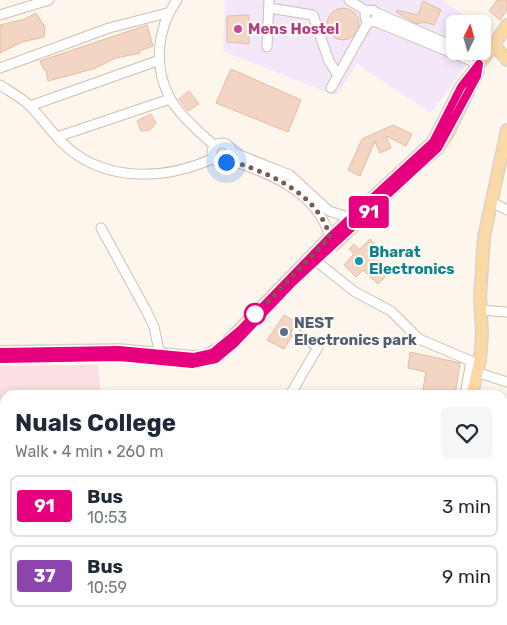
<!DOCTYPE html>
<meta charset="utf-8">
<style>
body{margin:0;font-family:Rubik,sans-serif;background:#f6f6f7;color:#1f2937;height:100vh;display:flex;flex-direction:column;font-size:19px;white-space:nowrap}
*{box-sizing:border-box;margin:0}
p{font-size:16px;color:#747a83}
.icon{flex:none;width:28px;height:28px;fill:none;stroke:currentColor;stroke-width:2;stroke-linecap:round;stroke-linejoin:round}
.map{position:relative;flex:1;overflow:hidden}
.side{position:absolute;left:0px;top:390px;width:508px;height:235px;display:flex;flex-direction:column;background:#fff;border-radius:15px 15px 0 0;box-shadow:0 2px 8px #0003}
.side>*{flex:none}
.badge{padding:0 10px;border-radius:4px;font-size:18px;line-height:32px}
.needle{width:32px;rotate:5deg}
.buttons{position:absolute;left:446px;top:15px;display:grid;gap:10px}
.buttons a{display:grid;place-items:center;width:45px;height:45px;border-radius:8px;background:#fff;box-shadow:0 2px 8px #0003;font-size:25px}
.you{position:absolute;width:25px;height:25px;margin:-12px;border:4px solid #fff;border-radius:50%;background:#1a73e8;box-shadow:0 0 0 8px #1a73e833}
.map>.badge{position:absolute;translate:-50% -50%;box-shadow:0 0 0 2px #fff}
.round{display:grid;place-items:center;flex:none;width:52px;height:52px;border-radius:8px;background:#f6f6f7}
.summary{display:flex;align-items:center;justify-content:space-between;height:85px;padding:0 15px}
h1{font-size:24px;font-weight:700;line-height:38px}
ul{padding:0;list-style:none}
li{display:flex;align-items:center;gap:15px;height:62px;margin:0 10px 8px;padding:0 5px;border:2px solid #e0e1e3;border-radius:8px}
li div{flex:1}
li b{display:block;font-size:19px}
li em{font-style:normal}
li .badge{min-width:55px;font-weight:700;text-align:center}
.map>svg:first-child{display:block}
.education{fill:#f3e8fa}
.medical{fill:#fbdfe3}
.building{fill:#f3d5c3;stroke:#e6bba3}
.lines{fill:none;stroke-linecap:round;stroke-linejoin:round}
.minor-casing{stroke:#d1beb0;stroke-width:11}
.major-casing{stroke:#dad1cd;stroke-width:14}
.minor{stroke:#fff;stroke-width:9}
.major{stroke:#fbd9a5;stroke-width:11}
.line-casing{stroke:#fff;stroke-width:11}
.line{stroke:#e6007e;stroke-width:8}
.walk{stroke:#7a5c4d;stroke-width:5;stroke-dasharray:0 9}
.hotel-dot{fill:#d1479c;stroke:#fffaf3;stroke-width:2}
.culture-dot{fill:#0f9aa8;stroke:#fffaf3;stroke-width:2}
.stop-dot{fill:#fff;stroke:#e6007e;stroke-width:2.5}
.service-dot{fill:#5c6f8a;stroke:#fffaf3;stroke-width:2}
.labels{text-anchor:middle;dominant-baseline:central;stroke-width:4.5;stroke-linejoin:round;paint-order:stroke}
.hotel-label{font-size:15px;font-weight:bold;fill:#b23c85;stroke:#fffaf3;text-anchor:start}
.culture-label{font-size:15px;font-weight:bold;fill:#0d838f;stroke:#fffaf3;text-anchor:start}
.service-label{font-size:15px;font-weight:bold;fill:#4e5e75;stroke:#fffaf3;text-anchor:start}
</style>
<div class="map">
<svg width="507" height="625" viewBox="0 0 507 625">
<rect width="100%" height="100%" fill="#fdf6ec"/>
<!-- education -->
<path class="education" d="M225,0H442L476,24H455V51H476L431,113L357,64L336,96L223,51Z"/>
<!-- medical -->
<path class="medical" d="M98,365L101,395H5V620H123V625H0V366Z"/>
<!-- building -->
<path class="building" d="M497,0H507V10L500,20L489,11Z
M423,1L441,10L434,25L424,22L417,24L396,12L397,10L418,15Z
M327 24a16 16 0 1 1 32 0a16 16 0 1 1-32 0Z
M36,13L45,27L44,37L22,42L0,53V25L25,19Z
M249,15V44L227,42V16Z
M147,25L153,46L139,51L140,53L116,58L93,69L48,81L46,70H44L40,61Z
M231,69L301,100L288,132L216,103Z
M189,91L199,104L188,111L179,99Z
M151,114L156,123L150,130L141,131L137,121Z
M393,125L412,134L406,146L386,136L391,148L380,153L375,141L360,176L348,170L362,139Z
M370,239L381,250L374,258L388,274L378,284L363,270L356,277L344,265L354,254L349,249L354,244L359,250Z
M284,315L299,324L290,331L291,338L284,349L267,340Z
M410,352L460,363L455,395H422L426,372L408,368Z"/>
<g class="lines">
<defs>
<path id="minor" d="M177,0C157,28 153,67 170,98C178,114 201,134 215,146
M349,0L366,11
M269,8L313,15L329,61L338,75
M365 16a6 6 0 1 1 12 0a6 6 0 1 1-12 0Z
M377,13L455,47
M0,15L49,0
M374,21L479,64
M267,47L269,0
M466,51L484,59
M0,68L109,28L167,13
M0,85C10,92 23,98 31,107C46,123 59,143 77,155C117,182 171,178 214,158
M331,88L368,22
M30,106L157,61
M57,137L170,99
M212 153a10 10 0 1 1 20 0a10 10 0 1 1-20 0Z
M232,152L290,175L329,211L351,218
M229,160C270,173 317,192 330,237
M492,202L507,210
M101,228L147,312L154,327L160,355
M316,261L355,292L391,311L419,339L471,361L465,395
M481,310L507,312
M476,372L507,382
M290,395L318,347L296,334
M502,468L507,470
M502,567L507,569
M498,620L507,623"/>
<path id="major" d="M494,45L507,60
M425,159L438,148L447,135L478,71
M334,245L409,173
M0,352L119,350L194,357L205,356L222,347L330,237L433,142L461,87L494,45L507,25
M472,395L480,360L482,334L480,296L484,237L507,130
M403,625L409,620"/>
</defs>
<!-- minor casing -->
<use href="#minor" class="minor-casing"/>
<!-- major casing -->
<use href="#major" class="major-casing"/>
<!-- minor -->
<use href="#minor" class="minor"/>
<!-- major -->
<use href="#major" class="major"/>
</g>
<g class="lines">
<defs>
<path id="line" d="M0,352L119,350L194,357L212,353L240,330L330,237L433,142L461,87L479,64L477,76L438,148L293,282L234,344L216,359L192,364L119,357L0,359"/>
</defs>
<!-- line casing -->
<use href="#line" class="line-casing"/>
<!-- line -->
<use href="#line" class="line"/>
<!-- walk -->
<path class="walk" d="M226,162L229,160C270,174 317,192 330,237L252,318L255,314"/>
</g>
<!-- markers -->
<circle class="hotel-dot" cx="238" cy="29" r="5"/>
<circle class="culture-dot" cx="359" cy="261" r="5"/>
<circle class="stop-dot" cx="255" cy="314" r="10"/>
<circle class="service-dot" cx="284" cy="332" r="5"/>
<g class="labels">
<!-- hotel labels -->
<g class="hotel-label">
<text x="248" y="29">Mens Hostel</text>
</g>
<!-- culture labels -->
<g class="culture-label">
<text x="369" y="252">Bharat<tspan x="369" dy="17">Electronics</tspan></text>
</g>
<!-- service labels -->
<g class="service-label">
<text x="294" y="323">NEST<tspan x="294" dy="17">Electronics park</tspan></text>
</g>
</g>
</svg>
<div class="buttons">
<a><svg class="needle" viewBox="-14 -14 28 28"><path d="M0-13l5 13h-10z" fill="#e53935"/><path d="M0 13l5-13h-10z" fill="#747a83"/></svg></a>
</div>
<div class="you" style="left:226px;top:162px"></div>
<b class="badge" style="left:369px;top:212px;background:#e6007e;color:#fff">91</b>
<section class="side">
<div class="summary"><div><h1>Nuals College</h1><p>Walk · 4 min · 260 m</p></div><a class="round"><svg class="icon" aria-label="heart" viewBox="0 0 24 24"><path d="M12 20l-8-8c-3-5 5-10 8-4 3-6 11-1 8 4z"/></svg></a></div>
<ul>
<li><span class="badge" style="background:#e6007e;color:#fff">91</span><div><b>Bus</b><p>10:53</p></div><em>3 min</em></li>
<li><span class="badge" style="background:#8e44ad;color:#fff">37</span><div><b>Bus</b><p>10:59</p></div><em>9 min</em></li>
</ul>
</section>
</div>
